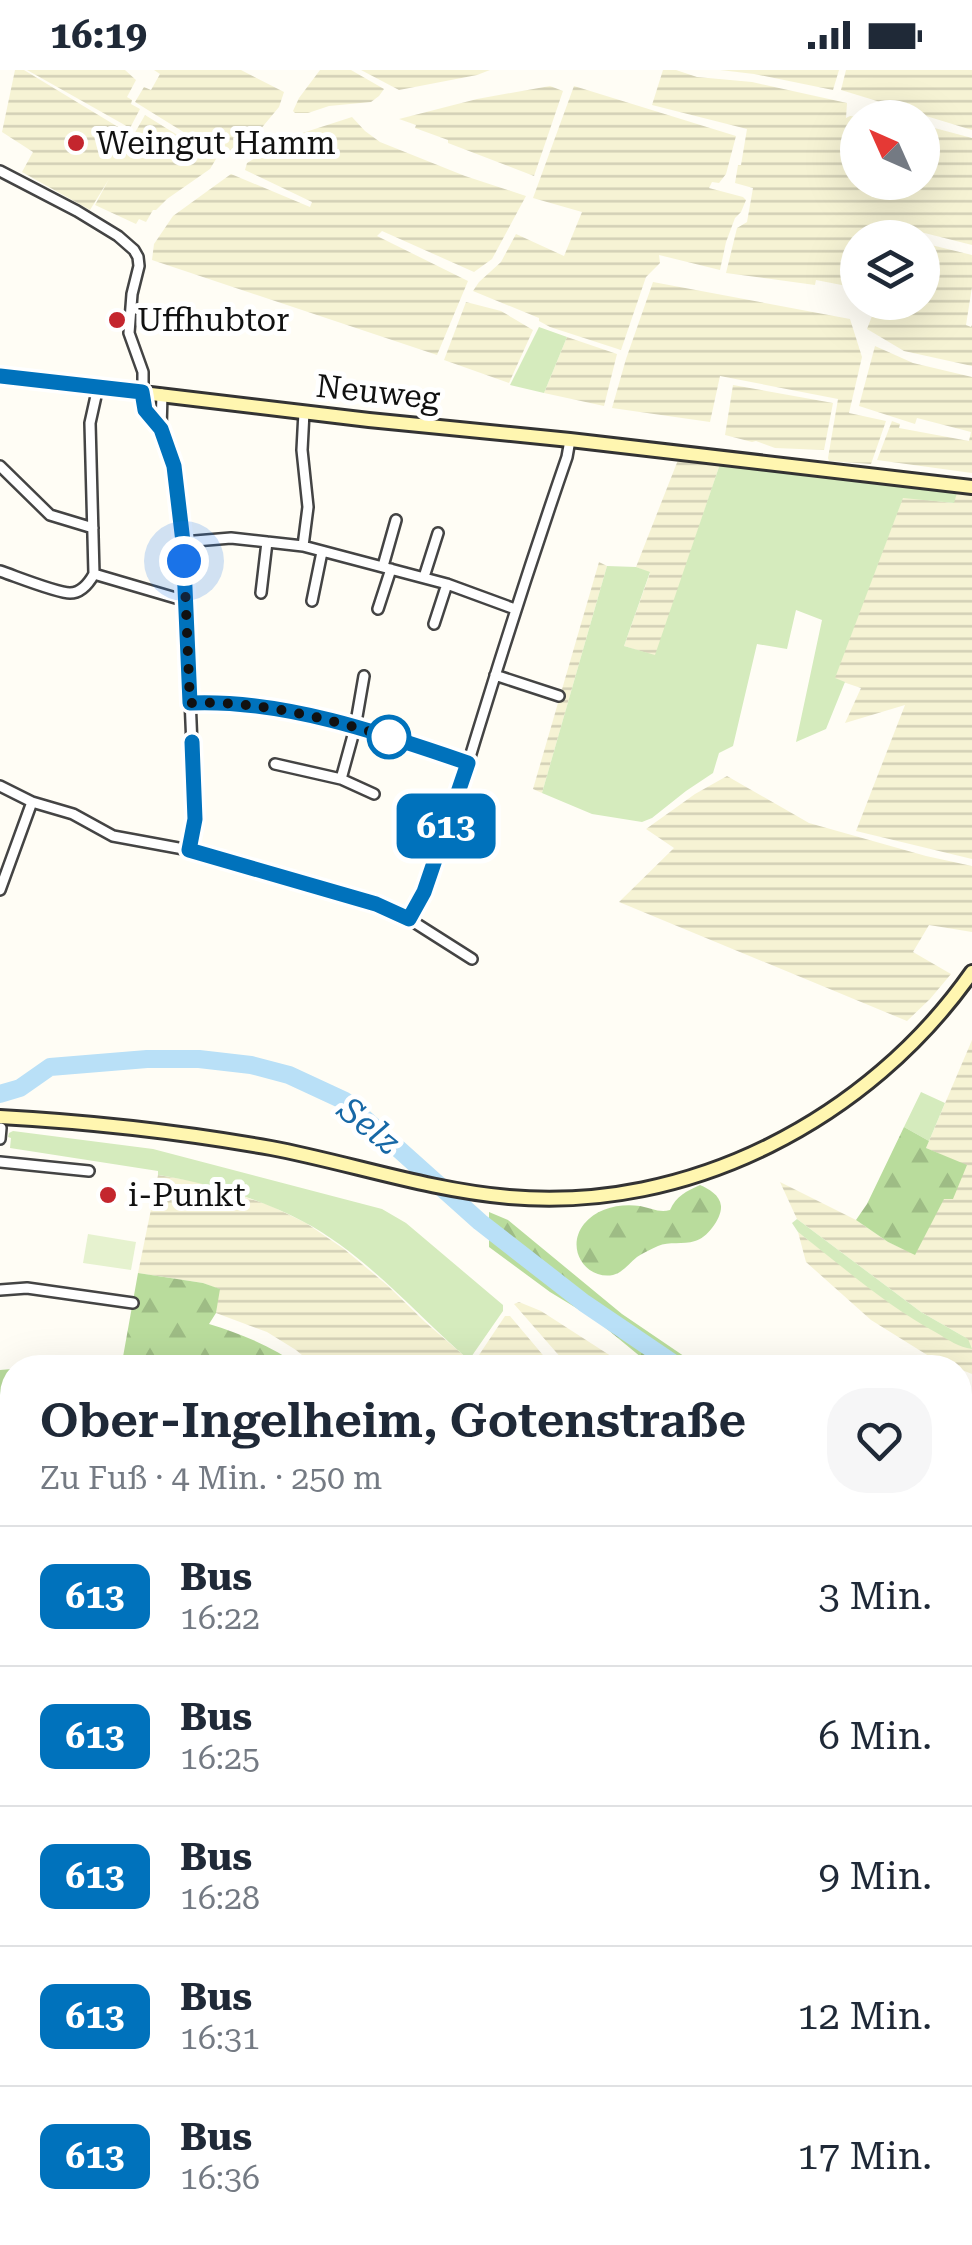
<!DOCTYPE html>
<html lang="de">
<meta charset="utf-8">
<style>
body{margin:0;font-family:"Roboto Serif",serif;background:#f6f6f7;color:#1f2937;height:100vh;display:flex;flex-direction:column;font-size:38px;white-space:nowrap}
*{box-sizing:border-box;margin:0}
p{font-size:32px;color:#747a83}
.icon{flex:none;width:55px;height:55px;fill:none;stroke:currentColor;stroke-width:2;stroke-linecap:round;stroke-linejoin:round}
.map{position:relative;flex:1;overflow:hidden}
.details{position:absolute;left:0px;top:1285px;width:972px;height:890px;display:flex;flex-direction:column;background:#fff;border-radius:40px 40px 0 0;box-shadow:0 10px 40px #0002}
.details>*{flex:none}
.badge{padding:0 20px;border-radius:15px;font-size:35px;line-height:65px}
.needle{width:65px;rotate:315deg}
.fabs{position:absolute;left:840px;top:30px;display:grid;gap:20px}
.fabs a{display:grid;place-items:center;width:100px;height:100px;border-radius:50%;background:#fff;box-shadow:0 10px 40px #0002;font-size:50px}
.you{position:absolute;width:50px;height:50px;margin:-25px;border:8px solid #fff;border-radius:50%;background:#1a73e8;box-shadow:0 0 0 15px #1a73e833}
.map>.badge{position:absolute;translate:-50% -50%;box-shadow:0 0 0 5px #fff}
.round{display:grid;place-items:center;flex:none;width:105px;height:105px;border-radius:40px;background:#f6f6f7}
.overview{display:flex;align-items:center;justify-content:space-between;height:170px;padding:0 40px}
h1{font-size:48px;font-weight:600;line-height:75px}
ul{padding:0;list-style:none}
li{display:flex;align-items:center;gap:30px;height:140px;padding:0 40px;border-top:2px solid #e0e1e3}
li div{flex:1}
li b{display:block;font-size:38px}
li em{font-style:normal}
li .badge{min-width:110px;font-weight:700;text-align:center}
.status{display:flex;justify-content:space-between;align-items:center;height:70px;padding:0 50px;background:#fff;direction:ltr}
.status svg{height:28px;fill:currentColor}
.map>svg:first-child{display:block}
.farmland{fill:url(#farmland-rules)}
.grass{fill:#d5ebbd}
.forest{fill:url(#forest-firs)}
.pitch{fill:#e6f2cf}
.lines{fill:none;stroke-linecap:round;stroke-linejoin:round}
.stream{stroke:#3f96cf;stroke-width:2.5}
.river{stroke:#b9e0f7;stroke-width:18}
.street-casing{stroke:#444;stroke-width:14}
.secondary-casing{stroke:#333;stroke-width:18}
.street{stroke:#fff;stroke-width:9}
.secondary{stroke:#fff6b0;stroke-width:12}
.line-casing{stroke:#fff;stroke-width:22}
.line{stroke:#0072bc;stroke-width:15}
.walk{stroke:#111;stroke-width:10;stroke-dasharray:0 18}
.poi-dot{fill:#c4262e;stroke:#fff;stroke-width:4}
.stop-dot{fill:#fff;stroke:#0072bc;stroke-width:5}
.labels{text-anchor:middle;dominant-baseline:central;stroke-width:10;stroke-linejoin:round;paint-order:stroke}
.poi-label{font-size:32px;fill:#111;stroke:#fff;text-anchor:start}
.street-label{font-size:32px;fill:#111;stroke:#fff}
.water-label{font-size:35px;font-style:italic;fill:#1768a6;stroke:#fff}
</style>
<div class="status"><b>16:19</b><svg viewBox="0 0 49 12"><path d="M0 12V9h3v3zM5 12V6h3v6zM10 12V3h3v9zM15 12V0h3v12zM26 1h20v11H26zM47 4h2v5h-2z"/></svg></div>
<div class="map">
<svg width="972" height="2175" viewBox="0 0 972 2175">
<defs>
<pattern id="farmland-rules" width="6" height="5" patternUnits="userSpaceOnUse" patternTransform="scale(2.5)"><rect width="6" height="5" fill="#f6f3d4"/><path d="M0 2.5h6" fill="none" stroke="#d2cfb5"/></pattern>
<pattern id="forest-firs" width="22" height="20" patternUnits="userSpaceOnUse" patternTransform="scale(2.5)"><rect width="22" height="20" fill="#b9dc9c"/><path d="M5 1l3.5 6h-7zM16 11l3.5 6h-7z" fill="#9ebc85"/></pattern>
</defs>
<rect width="100%" height="100%" fill="#fffdf5"/>
<!-- farmland -->
<path class="farmland" d="M15,0H24L133,66L145,45L216,89L210,99L167,129L156,140H153L146,152L139,149L136,154L95,135L109,109L90,140L22,102L33,82L2,62Z
M27,0H125L136,10L127,27L132,30L131,34L140,39L130,58Z
M154,0H241L284,22L279,37L259,61L251,57L231,80L219,84L135,32L144,17L151,20L160,4Z
M320,0H351L384,19L379,26L371,32L329,36L308,43H295L293,41L299,28Z
M361,0H490L477,5L399,20Z
M663,0H676L697,7L752,12L847,33L846,48L850,46L862,47L858,48V112L911,113L909,122L913,123L915,113L922,112L923,78L927,56L972,68V175L889,154L886,167L858,168L857,218L816,210L815,215L726,203L737,158L747,152L753,118L735,113L738,95H741L747,59L652,35Z
M720,0H839L833,20L754,4Z
M846,0H972V60L841,20Z
M550,16L563,21L534,106L448,73V70L415,58L416,55L399,49L477,29Z
M574,16L736,66L726,104L719,113L712,112L709,118L743,127L746,130L741,142L735,148L726,172L720,200L659,185L660,193L646,207L621,280L550,257L539,251V248L473,221L479,212L501,192L516,164L564,186L582,142L533,128Z
M352,47L365,61L380,72L465,106L526,126L492,189L474,202L382,161L377,166L468,211L437,285L152,190L154,174L173,146L231,104L310,137L312,132L245,100L247,93L287,68Z
M923,173L972,185V217L966,255L971,257L972,255V296L904,281L867,259L877,233L922,232Z
M653,212L850,249L862,287L849,343L886,351L871,394L829,391L828,388L838,329L720,306L710,352L612,338L626,289Z
M466,232L501,241L533,260L509,313L444,290Z
M567,267L617,284L604,336L544,323Z
M875,276L913,293L972,307V403L877,390L892,351L900,354L899,358L969,371L971,362L917,348L915,354L859,336Z
M733,315L833,333L824,380L775,378L756,371L752,372L725,365Z
M678,390L720,394L656,586L624,576L650,503L636,497Z
M957,423L972,425V789L856,761L905,635L845,653L861,618L834,609L903,427L953,433Z
M599,492L607,496L542,723L533,719Z
M727,706L809,753L926,786L972,796V862L929,855L913,882L951,904L930,929L907,951L619,832L674,778L646,759L695,724Z
M972,970V1304L932,1288L871,1250L806,1192L798,1162L881,1226L968,1269L921,1242L797,1149L780,1112L856,1150L888,1172L915,1184L944,1128L966,1096L926,1078Z
M158,1105L199,1112L269,1135L306,1153L344,1179L387,1215L425,1252L469,1290L464,1298L316,1297L296,1280L267,1262L216,1243L219,1219L203,1213L138,1203Z
M519,1232L541,1241L628,1297H569L514,1234Z
M505,1246H510L553,1297H471Z
M960,1595L972,1599V1800L960,1794Z
M0,1655L12,1659V1734L0,1730Z
M0,1801L12,1805V1879L0,1916Z
M960,1881L972,1886V2175H836L816,2163L960,2162Z
M0,1922L12,1926V1988L0,1969Z
M460,2163V2162L534,2163L533,2175H458Z
M586,2163H684L683,2175H611Z"/>
<!-- grass -->
<path class="grass" d="M539,257L567,267L544,323L510,315Z
M720,394L957,423L954,433L903,428L835,608L845,612L826,659L796,672L822,550L796,540L787,579L757,574L733,676L719,683L713,703L686,721L652,748L642,752L592,744L542,723L607,496L636,497L650,502L624,576L655,585Z
M921,1022L945,1033L929,1071L904,1057Z
M13,1061L153,1079L382,1139L406,1153L503,1235V1241L469,1290C417,1245 365,1184 304,1152C259,1128 208,1113 158,1105V1101L10,1078L11,1068L8,1067L9,1063Z
M797,1149L921,1242L968,1269L972,1279C959,1277 948,1270 937,1263C887,1236 843,1197 798,1162L792,1153Z
M0,1411L12,1412V1470L0,1463Z"/>
<!-- forest -->
<path class="forest" d="M904,1057L929,1071L926,1078L967,1095L953,1129H944L915,1185L888,1172L856,1150L867,1134Z
M700,1115C709,1119 720,1125 721,1136C722,1148 707,1168 695,1171C683,1175 669,1171 658,1176C651,1179 643,1183 637,1187C629,1193 624,1202 613,1205C585,1210 565,1178 584,1154C597,1138 620,1133 640,1136C651,1138 659,1143 670,1140C676,1126 687,1121 700,1115Z
M489,1142L508,1150L622,1244L700,1297H653L596,1250L550,1222L489,1177Z
M138,1203L203,1213L220,1219L216,1243L209,1254C242,1264 273,1277 301,1297L121,1298Z
M12,1299V1412L0,1410V1300Z
M0,1463L12,1470V1521L0,1515Z
M0,1527L12,1534V1617L0,1614Z"/>
<!-- pitch -->
<path class="pitch" d="M88,1164L136,1172L131,1200L83,1193Z"/>
<g class="lines">
<!-- stream -->
<path class="stream" d="M0,1479L12,1493
M764,2162L775,2169"/>
<!-- river -->
<path class="river" d="M0,1024L20,1018L50,997L147,989H199L251,995L289,1005L345,1031L480,1152L584,1233L680,1298
M960,1423L972,1424"/>
<defs>
<path id="street" d="M0,101L77,141L118,166L134,180L138,187L139,196L132,224L129,263L143,302V334L165,367L174,396L178,425L186,531L195,749L189,780
M161,359L162,324
M0,396L50,445L93,458
M183,472L231,468L303,476L447,514L515,539
M303,476L308,437L302,380L304,342
M383,496L396,450
M0,501C15,506 57,523 70,523C81,523 89,513 94,504L90,353L98,317
M94,504L186,531
M424,507L438,463
M261,523L267,472
M312,531L322,482
M378,539L391,499
M434,554L447,514
M495,605L559,626
M190,633C282,629 382,663 468,693
M275,694L341,709L374,724
M341,709L355,658L364,606
M0,716L32,732L73,744L113,766L189,780L376,834L409,849L472,889
M0,820L32,732
M409,849C442,786 461,715 482,648C509,560 537,474 567,387L570,370
M0,1069L1,1058
M0,1092L89,1101
M0,1220L27,1218L133,1233
M0,1522L12,1528
M774,2162L793,2175"/>
<path id="secondary" d="M0,306L369,350L570,370L972,417
M0,1047C91,1052 181,1062 271,1078C350,1093 428,1120 509,1127C689,1143 869,1049 972,902"/>
</defs>
<!-- street casing -->
<use href="#street" class="street-casing"/>
<!-- secondary casing -->
<use href="#secondary" class="secondary-casing"/>
<!-- street -->
<use href="#street" class="street"/>
<!-- secondary -->
<use href="#secondary" class="secondary"/>
</g>
<g class="lines">
<defs>
<path id="line" d="M0,306L142,322L145,340L161,359L174,396L183,472L190,633C282,629 381,663 468,693L424,822L409,849L376,834L189,780L195,749L192,672"/>
</defs>
<!-- line casing -->
<use href="#line" class="line-casing"/>
<!-- line -->
<use href="#line" class="line"/>
<!-- walk -->
<path class="walk" d="M184,491L190,633C257,630 325,648 389,667"/>
</g>
<!-- markers -->
<g class="poi-dot">
<circle cx="76" cy="73" r="10"/>
<circle cx="117" cy="250" r="10"/>
<circle cx="108" cy="1125" r="10"/>
</g>
<circle class="stop-dot" cx="389" cy="667" r="20"/>
<g class="labels">
<!-- poi labels -->
<g class="poi-label">
<text x="96" y="73">Weingut Hamm</text>
<text x="137" y="250">Uffhubtor</text>
<text x="128" y="1125">i-Punkt</text>
</g>
<!-- street labels -->
<g class="street-label">
<text transform="translate(378 322) rotate(6)">Neuweg</text>
</g>
<!-- water labels -->
<g class="water-label">
<text transform="translate(369 1056) rotate(39)">Selz</text>
</g>
</g>
</svg>
<div class="fabs">
<a><svg class="needle" viewBox="-14 -14 28 28"><path d="M0-13l5 13h-10z" fill="#e53935"/><path d="M0 13l5-13h-10z" fill="#747a83"/></svg></a>
<a><svg class="icon" aria-label="layers" viewBox="0 0 24 24"><path d="M12 4l9 5-9 5-9-5zM3 14l9 5 9-5"/></svg></a>
</div>
<div class="you" style="left:184px;top:491px"></div>
<b class="badge" style="left:446px;top:756px;background:#0072bc;color:#fff">613</b>
<section class="details">
<div class="overview"><div><h1>Ober-Ingelheim, Gotenstraße</h1><p>Zu Fuß · 4 Min. · 250 m</p></div><a class="round"><svg class="icon" aria-label="heart" viewBox="0 0 24 24"><path d="M12 20l-8-8c-3-5 5-10 8-4 3-6 11-1 8 4z"/></svg></a></div>
<ul>
<li><span class="badge" style="background:#0072bc;color:#fff">613</span><div><b>Bus</b><p>16:22</p></div><em>3 Min.</em></li>
<li><span class="badge" style="background:#0072bc;color:#fff">613</span><div><b>Bus</b><p>16:25</p></div><em>6 Min.</em></li>
<li><span class="badge" style="background:#0072bc;color:#fff">613</span><div><b>Bus</b><p>16:28</p></div><em>9 Min.</em></li>
<li><span class="badge" style="background:#0072bc;color:#fff">613</span><div><b>Bus</b><p>16:31</p></div><em>12 Min.</em></li>
<li><span class="badge" style="background:#0072bc;color:#fff">613</span><div><b>Bus</b><p>16:36</p></div><em>17 Min.</em></li>
</ul>
</section>
</div>
